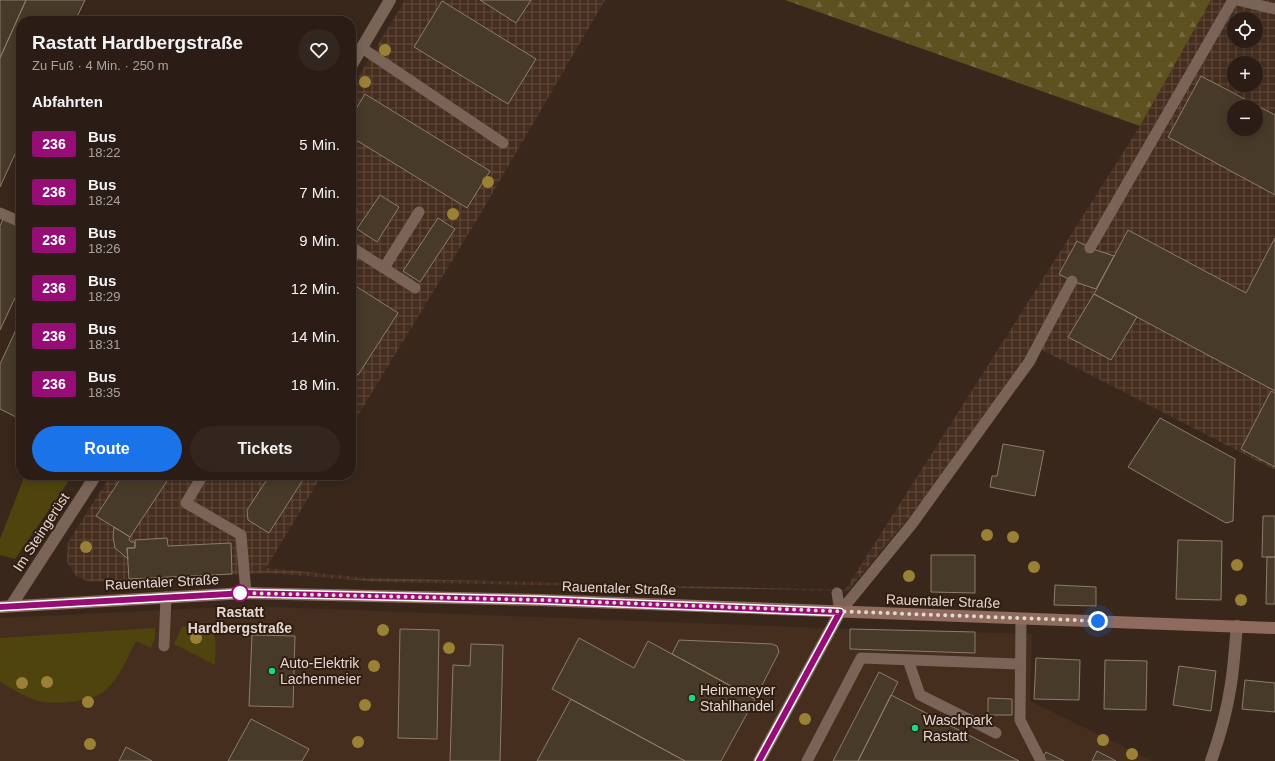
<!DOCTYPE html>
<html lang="de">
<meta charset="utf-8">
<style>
body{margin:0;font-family:Helvetica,sans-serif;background:#33261e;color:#f1f3f6;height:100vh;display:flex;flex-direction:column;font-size:15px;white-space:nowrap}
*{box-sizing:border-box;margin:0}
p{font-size:13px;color:#a6a2a0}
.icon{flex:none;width:22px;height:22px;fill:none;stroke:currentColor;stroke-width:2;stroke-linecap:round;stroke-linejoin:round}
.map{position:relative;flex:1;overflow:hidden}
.panel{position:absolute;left:16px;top:16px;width:340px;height:464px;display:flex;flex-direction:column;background:#2b1d15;border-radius:16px;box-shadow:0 2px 10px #0003,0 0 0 1px #473b34}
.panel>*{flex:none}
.badge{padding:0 8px;border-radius:3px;font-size:14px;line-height:26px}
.fabs{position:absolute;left:1227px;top:12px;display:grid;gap:8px}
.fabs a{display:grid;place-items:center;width:36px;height:36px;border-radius:50%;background:#2b1d15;box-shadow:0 2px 10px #0003,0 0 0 1px #473b34;font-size:20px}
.you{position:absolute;width:20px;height:20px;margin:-10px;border:3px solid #fff;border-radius:50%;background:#1a73e8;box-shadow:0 0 0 6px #1a73e833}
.map>.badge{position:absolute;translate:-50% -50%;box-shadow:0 0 0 2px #fff}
h2{padding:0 16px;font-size:15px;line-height:36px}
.round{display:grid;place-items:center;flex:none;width:42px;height:42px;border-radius:21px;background:#33261e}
.overview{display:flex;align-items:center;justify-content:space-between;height:68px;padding:0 16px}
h1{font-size:19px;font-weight:600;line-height:30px}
.primary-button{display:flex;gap:8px;margin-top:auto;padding:8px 16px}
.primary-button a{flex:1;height:46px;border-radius:24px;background:#1a73e8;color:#fff;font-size:16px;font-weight:600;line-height:46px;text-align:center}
.primary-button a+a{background:#33261e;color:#f1f3f6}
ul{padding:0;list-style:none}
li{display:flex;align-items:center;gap:12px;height:48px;padding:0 16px}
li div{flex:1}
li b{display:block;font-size:15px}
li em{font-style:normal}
li .badge{min-width:44px;font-weight:700;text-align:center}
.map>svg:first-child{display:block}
.built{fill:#462e1f}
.industrial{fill:url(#industrial-grid);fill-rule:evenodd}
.grass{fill:#4f430e}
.forest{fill:url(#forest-firs)}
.building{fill:#473a28;stroke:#8c7d6a;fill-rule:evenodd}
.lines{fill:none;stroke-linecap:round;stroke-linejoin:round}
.lane{stroke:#796457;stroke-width:11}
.street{stroke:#796457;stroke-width:12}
.secondary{stroke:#8f6b5d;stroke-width:12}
.tree{fill:#9a8136}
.line-casing{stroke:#fff;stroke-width:9}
.line{stroke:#960e75;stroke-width:6}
.walk{stroke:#e3d7d0;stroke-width:4;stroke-dasharray:0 7.2}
.stop-dot{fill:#fff;stroke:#960e75;stroke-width:2}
.poi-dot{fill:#18d989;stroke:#2f1d12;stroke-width:1.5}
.labels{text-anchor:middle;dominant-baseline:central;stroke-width:4;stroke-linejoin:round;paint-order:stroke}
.street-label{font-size:14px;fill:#e3d7d0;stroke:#2f1d12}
.stop-label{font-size:14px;font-weight:bold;fill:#e3d7d0;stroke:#2f1d12}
.poi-label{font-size:14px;fill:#e3d7d0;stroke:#2f1d12;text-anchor:start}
</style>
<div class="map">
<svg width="1275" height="761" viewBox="0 0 1275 761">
<defs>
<pattern id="industrial-grid" width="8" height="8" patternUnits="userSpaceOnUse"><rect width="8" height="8" fill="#462e1f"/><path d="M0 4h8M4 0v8" fill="none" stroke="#614c3e"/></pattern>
<pattern id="forest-firs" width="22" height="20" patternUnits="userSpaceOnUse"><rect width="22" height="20" fill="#5d5120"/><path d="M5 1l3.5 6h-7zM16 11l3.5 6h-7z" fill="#74693f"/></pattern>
</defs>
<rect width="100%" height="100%" fill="#39271c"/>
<!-- built -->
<path class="built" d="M248,606L850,629L1032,634L1030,701L1153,761H0V618Z"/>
<!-- industrial -->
<path class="industrial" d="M405,0H605L478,218L351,427V89Z
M1211,0H1275V470L1042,350L1034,366L848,591L381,582L268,573L90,582L76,576L67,562L68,542L111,475H322L266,568L367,578L845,590L1140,126ZM1234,19H1256V41H1234ZM1234,63H1256V85H1234ZM1234,107H1256V129H1234Z"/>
<!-- grass -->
<path class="grass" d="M25,475H73L15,559L0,555V539Z
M203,625C220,629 215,651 215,665L174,644L182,627Z
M155,628V638L151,648L136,641C127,658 119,680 103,692C91,702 49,706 35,700C23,696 11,688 0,682V638Z"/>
<!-- forest -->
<path class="forest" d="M785,0H1211L1140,126Z"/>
<!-- building -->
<path class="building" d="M0,0H26L0,58Z
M26,0H85L75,21H21V141L0,187V58Z
M480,0H531L516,23Z
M442,1L536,59L508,104L414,47Z
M1201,76L1275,115V195L1168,137ZM1234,107H1256V129H1234Z
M365,94L490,171L467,208L351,137V117Z
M380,195L399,207L377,242L357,229Z
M438,218L455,229L420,282L403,271Z
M3,219L21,228V285L0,330V226Z
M1128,230L1246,293L1275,238V391L1094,294Z
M1077,241L1090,248L1114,256L1096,289L1072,281L1059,274Z
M351,283L398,313L358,375L351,370Z
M1094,294L1137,317L1111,360L1068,337Z
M21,319V417L20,419L0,409V364Z
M1271,391L1275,393V467L1241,449Z
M1160,418L1235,459L1233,521L1226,523L1128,467Z
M1003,444L1044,451L1035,496L990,487L992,476H997Z
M123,475H171L130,537L96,516Z
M270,475H306L269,533L248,520L247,510Z
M1263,516H1275V557H1262Z
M114,527L130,537L129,540L131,542H135V548H127L128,559L115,548L113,537Z
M167,538L168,546L231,543L232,574L129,579L127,548H135V540Z
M1178,540L1222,541L1221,600L1176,599Z
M931,555H975V593L931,592Z
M1267,557H1275V604H1266Z
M1055,585L1096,587V606L1054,605Z
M400,629L439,630L437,739L398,738Z
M850,629L975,632V653L850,649Z
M252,635L295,636L293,707L249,706Z
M579,638L634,668L648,641L755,699L721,761H685L552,689Z
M679,640L772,644L777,646L779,652L755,699L672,654Z
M471,644L503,645L500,761H450L453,665L470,666Z
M1036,658L1080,660L1079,700L1034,699Z
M1105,660L1147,661L1146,710L1104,709Z
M1179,666L1216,671L1211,711L1173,705Z
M879,672L898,682L858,761H833Z
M1245,680L1275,683V712L1242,709Z
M891,695L1019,761H858Z
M988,698L1012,699V715H988Z
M571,699L685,761H537Z
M251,719L309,749L302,761H228Z
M126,747L152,761H119Z
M1097,751L1116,761H1092Z
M1046,752L1064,761H1041Z"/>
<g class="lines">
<!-- lane -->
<path class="lane" d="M1237,0L1275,9
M362,48L503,143
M351,206L352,210L351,217
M0,213L21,222
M351,247L384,268L419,212
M1090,248L1233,0
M351,260L357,251
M384,268L415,288
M203,475L186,503L241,535L246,593
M837,593L840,612
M840,612L912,524L1029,362L1072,281
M1021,619L1020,720L1041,761
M164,646L166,597
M908,660L920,695L996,733
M807,761L861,658L1020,664"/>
<!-- street -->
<path class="street" d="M351,66L390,0
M11,606L96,475
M759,761L840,612
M1211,761C1220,736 1227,711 1231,684C1234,665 1235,645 1237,626"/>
<!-- secondary -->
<path class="secondary" d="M0,607L246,593L540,600L1275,628"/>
</g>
<!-- trees -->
<g class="tree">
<circle cx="385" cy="50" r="6"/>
<circle cx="365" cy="82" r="6"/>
<circle cx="488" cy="182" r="6"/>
<circle cx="453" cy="214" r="6"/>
<circle cx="987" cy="535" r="6"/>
<circle cx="1013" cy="537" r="6"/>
<circle cx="86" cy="547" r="6"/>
<circle cx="1237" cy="565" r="6"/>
<circle cx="1034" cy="567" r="6"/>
<circle cx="909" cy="576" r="6"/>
<circle cx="1241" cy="600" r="6"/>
<circle cx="383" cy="630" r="6"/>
<circle cx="196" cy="638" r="6"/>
<circle cx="449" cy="648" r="6"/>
<circle cx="374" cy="666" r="6"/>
<circle cx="47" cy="682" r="6"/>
<circle cx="22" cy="683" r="6"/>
<circle cx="88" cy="702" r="6"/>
<circle cx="365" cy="705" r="6"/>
<circle cx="805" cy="719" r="6"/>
<circle cx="1103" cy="740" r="6"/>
<circle cx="358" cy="742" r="6"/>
<circle cx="90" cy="744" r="6"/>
<circle cx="1132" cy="754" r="6"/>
</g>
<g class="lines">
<defs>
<path id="line" d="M0,607L246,593L540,600L840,612L759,761"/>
</defs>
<!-- line casing -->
<use href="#line" class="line-casing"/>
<!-- line -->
<use href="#line" class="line"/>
<!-- walk -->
<path class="walk" d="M240,593L540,600L1098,621"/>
</g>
<!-- markers -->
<circle class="stop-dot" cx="240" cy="593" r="8"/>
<g class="poi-dot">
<circle cx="272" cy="671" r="4"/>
<circle cx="692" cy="698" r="4"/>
<circle cx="915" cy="728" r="4"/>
</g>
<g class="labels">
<!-- street labels -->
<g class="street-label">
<text transform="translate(41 532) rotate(-57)">Im Steingerüst</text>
<text transform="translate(162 582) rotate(-3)">Rauentaler Straße</text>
<text transform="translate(619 588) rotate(2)">Rauentaler Straße</text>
<text transform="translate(943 601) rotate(2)">Rauentaler Straße</text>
</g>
<!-- stop labels -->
<g class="stop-label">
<text x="240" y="612">Rastatt<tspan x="240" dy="16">Hardbergstraße</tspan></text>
</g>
<!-- poi labels -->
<g class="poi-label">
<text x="280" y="663">Auto-Elektrik<tspan x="280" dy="16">Lachenmeier</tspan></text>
<text x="700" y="690">Heinemeyer<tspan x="700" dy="16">Stahlhandel</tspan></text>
<text x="923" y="720">Waschpark<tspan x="923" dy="16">Rastatt</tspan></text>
</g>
</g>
</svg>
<div class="fabs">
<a><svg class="icon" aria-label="locate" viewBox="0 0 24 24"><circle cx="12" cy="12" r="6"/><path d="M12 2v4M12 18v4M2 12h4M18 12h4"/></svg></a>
<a>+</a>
<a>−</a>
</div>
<div class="you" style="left:1098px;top:621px"></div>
<section class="panel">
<div class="overview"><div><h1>Rastatt Hardbergstraße</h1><p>Zu Fuß · 4 Min. · 250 m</p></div><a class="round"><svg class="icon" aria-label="heart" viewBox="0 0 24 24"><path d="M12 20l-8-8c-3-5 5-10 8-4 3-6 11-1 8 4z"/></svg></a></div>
<h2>Abfahrten</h2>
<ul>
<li><span class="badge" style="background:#960e75;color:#fff">236</span><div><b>Bus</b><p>18:22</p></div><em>5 Min.</em></li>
<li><span class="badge" style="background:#960e75;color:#fff">236</span><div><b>Bus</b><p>18:24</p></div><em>7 Min.</em></li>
<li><span class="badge" style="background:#960e75;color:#fff">236</span><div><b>Bus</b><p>18:26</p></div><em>9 Min.</em></li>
<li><span class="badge" style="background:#960e75;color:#fff">236</span><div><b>Bus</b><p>18:29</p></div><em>12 Min.</em></li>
<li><span class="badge" style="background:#960e75;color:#fff">236</span><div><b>Bus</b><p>18:31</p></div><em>14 Min.</em></li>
<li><span class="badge" style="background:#960e75;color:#fff">236</span><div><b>Bus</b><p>18:35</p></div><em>18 Min.</em></li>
</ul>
<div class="primary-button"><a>Route</a><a>Tickets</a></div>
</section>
</div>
